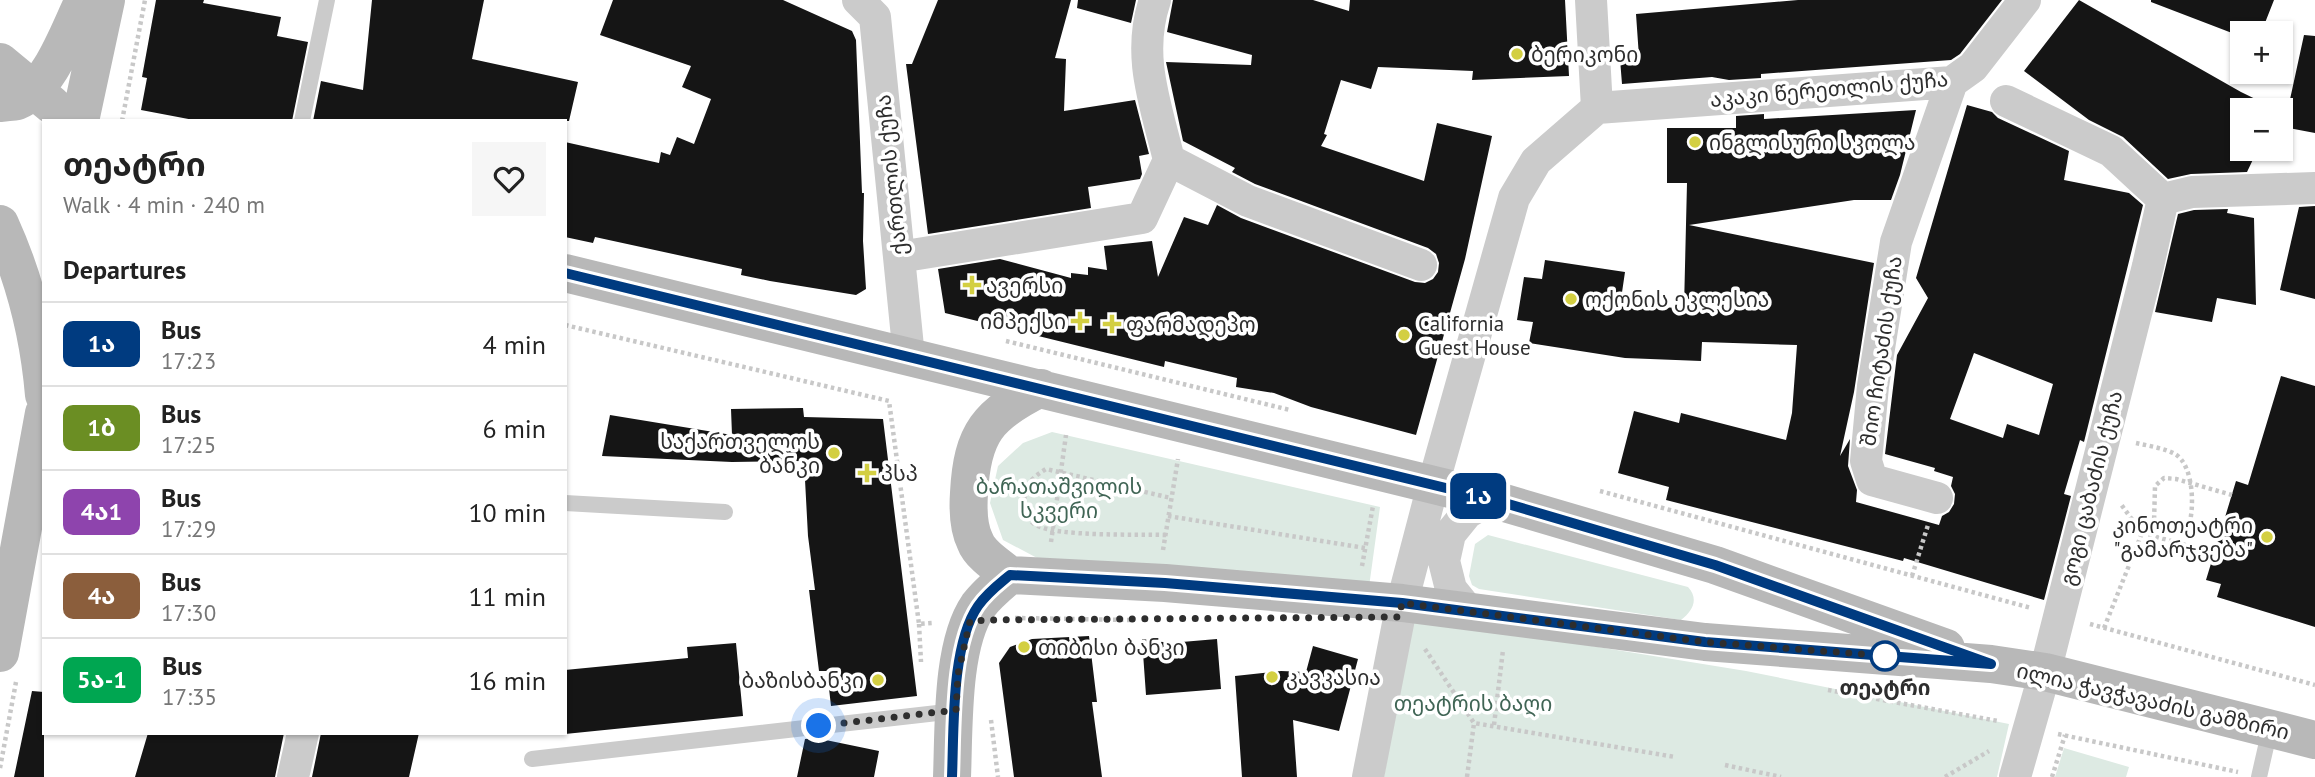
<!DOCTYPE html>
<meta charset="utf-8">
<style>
body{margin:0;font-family:"PT Sans","Noto Sans Georgian",sans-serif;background:#f6f6f6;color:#222;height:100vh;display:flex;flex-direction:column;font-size:26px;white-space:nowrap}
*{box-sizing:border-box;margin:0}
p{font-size:23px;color:#767676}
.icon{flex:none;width:38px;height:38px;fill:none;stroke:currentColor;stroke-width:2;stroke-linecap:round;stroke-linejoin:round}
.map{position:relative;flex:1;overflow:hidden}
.drawer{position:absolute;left:42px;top:119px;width:525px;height:616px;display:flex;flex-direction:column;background:#fff;border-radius:0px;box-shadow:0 2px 5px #0004}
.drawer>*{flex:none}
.badge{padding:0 14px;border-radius:10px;font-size:24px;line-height:46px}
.fabs{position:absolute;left:2230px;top:21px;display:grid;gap:14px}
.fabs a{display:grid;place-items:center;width:63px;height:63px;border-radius:0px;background:#fff;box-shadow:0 2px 5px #0004;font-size:35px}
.you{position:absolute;width:35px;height:35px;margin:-18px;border:5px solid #fff;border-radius:50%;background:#1a73e8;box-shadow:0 0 0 10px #1a73e833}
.map>.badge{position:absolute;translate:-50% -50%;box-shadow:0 0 0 4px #fff}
h2{padding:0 21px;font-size:26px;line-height:63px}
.round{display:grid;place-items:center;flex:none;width:74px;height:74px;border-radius:0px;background:#f6f6f6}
.summary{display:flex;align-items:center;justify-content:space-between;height:119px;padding:0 21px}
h1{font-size:33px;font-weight:700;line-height:52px}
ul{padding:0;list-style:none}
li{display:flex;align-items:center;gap:21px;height:84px;padding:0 21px;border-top:2px solid #e0e0e0}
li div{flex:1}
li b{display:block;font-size:26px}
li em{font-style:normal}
li .badge{min-width:77px;font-weight:700;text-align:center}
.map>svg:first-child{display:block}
.green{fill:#ddeae3}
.building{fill:#151515;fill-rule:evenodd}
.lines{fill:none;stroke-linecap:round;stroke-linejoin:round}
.path{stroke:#c8c8c8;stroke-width:4.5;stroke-dasharray:3.5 3.5;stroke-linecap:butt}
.lane{stroke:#cbcbcb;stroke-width:16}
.street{stroke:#cbcbcb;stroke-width:32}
.secondary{stroke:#b8b8b8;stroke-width:38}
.line-casing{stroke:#fff;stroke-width:16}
.line{stroke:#003b80;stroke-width:10}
.walk{stroke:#2e2e2e;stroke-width:7;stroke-dasharray:0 12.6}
.poi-dot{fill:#d3cf42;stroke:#fff;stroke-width:2.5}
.stop-dot{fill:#fff;stroke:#003b80;stroke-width:3.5}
.labels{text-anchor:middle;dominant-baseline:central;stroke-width:7;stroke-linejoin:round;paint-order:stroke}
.poi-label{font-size:21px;fill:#2e2e2e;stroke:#fff;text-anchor:start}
.street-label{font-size:21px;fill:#2e2e2e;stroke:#fff}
.park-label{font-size:21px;fill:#406555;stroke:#fff}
.stop-label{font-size:21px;font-weight:bold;fill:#2e2e2e;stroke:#fff}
</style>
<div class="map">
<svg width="2315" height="777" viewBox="0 0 2315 777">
<rect width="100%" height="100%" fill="#fff"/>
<!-- green -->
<path class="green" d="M1052,432L1380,507L1369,587L1039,559L1003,540L990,503L998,466L1023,443Z
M1488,535L1688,587C1699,599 1693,611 1681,620L1479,589L1472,585L1469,576L1475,544Z
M1412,617L1746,671L2009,724L1997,777H1384Z
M2064,748L2129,767L2126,777H2055Z"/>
<!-- building -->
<path class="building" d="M156,0H204L203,3L281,17L277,36L308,42L292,121H199L141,110L147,78L142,77Z
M372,0H484L472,59L578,82L569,121H313L321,81L363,90Z
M613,0H783L852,31L856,40L862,193H864L863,241L866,289L856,295L770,281L741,275L742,269L595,237L593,243L565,237V142L659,163L661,152L670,155L677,137L694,144L711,99L682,87L691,66L600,35Z
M938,0H1071L1055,58L1066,59L1064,111L1135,100L1149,154L1139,156L1142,174L1140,179L1088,187L1091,208L928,234L906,64H912Z
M1078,0H1136L1131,23L1077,8Z
M1173,0H1313L1349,11L1350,0H1565L1569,76L1472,80L1473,71L1378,67L1371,89L1341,80L1324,134L1327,135L1321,146L1424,181L1437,123L1492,136L1465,259L1416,435L1311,407L1274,393L1236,387L1237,378L1165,361L1164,367L945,313L938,269L1000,259L1071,278V273L1088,275V267L1107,270L1104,246L1152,241L1158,277L1184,217L1208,225L1217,205L1241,218L1415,282L1425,283L1433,279L1438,272L1439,263L1436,254L1428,248L1255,184L1232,172L1235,168L1183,141L1166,62L1251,65L1252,55L1167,32Z
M1798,0H2002L1960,54L1951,60L1761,74V78L1729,80L1712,77L1622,84L1620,59L1639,57L1636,14Z
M2079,0L2241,92L2278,110H2242V149H2258L2247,172L2191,174L2168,179L2123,137L2089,120L2024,71Z
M2151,0H2274L2261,33H2232L2151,2Z
M2304,35L2315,36V133L2284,127Z
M1967,105L1992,112L1998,118L2069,151L2064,180L2129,193L2143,205L2084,442L2080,440L2064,494L2071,496L2044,600L1904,558L1903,561L1666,500L1669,487L1618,473L1634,411L1679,423L1681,413L1786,440L1792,413L1797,345L1702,342L1701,361L1625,358L1529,343L1533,322L1517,320L1524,277L1542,279L1545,260L1625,272L1620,306L1684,308L1687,183H1667V128H1736V116L1764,114V119L1916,110L1900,175L1891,200H1854L1689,225L1874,263L1854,392L1840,456L1850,439L1848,466L1857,490L1856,502L1939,525L1942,516L1949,512L1954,504L1955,494L1951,486L1953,477L1934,471L1935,468L1885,454L1897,355L1928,298L1916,278ZM1974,353L2053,384L2039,435L2007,424L2003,438L1950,419Z
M2315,206V299L2280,290L2299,207Z
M2228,209L2227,213L2254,218L2256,305L2217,298L2212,322L2155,312L2178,214L2194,210Z
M2281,376L2315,386V627L2217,597L2221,584L2206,580L2236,481L2248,485Z
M803,408L804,417L883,419L917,696L831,706L827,671H819L809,590H815L808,536L804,461L732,462L602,456L610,415L732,435L731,409Z
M1089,636L1097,702H1092L1102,777H1014L999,663L1010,647L1032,639Z
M1142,639L1170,643L1217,639L1221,689L1146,695Z
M736,643L743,716L565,734V670L688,658L687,647Z
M1313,646L1358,659L1339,731L1293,720L1297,777H1242L1235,676L1281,671L1306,672Z
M32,691L44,692V777H14Z
M148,733H284L275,777H135Z
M321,733H419L409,777H312Z
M816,738L879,751L874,777H797L805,739Z"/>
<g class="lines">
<!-- path -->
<path class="path" d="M122,121L145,0
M565,325L889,401L919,624L933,623
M1006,341L1290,410
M2136,443C2149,446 2164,448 2175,454C2194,465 2195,510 2188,528L2164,531L2154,523L2155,486L2164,478L2176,479L2232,495
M1600,491L2031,608
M1168,516L1365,548
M2142,533L2189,546
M1166,535C1138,534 1057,537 1036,525C1028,521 1024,511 1024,503C1025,485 1031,478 1046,469L1171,498
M1051,542L1066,435
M1163,550L1178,459
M1362,566L1373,506
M1912,576L1928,525
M1015,618L1132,620
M919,624L921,662
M2090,624L2315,685
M2104,628L2142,533L2120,503
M1425,649L1474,723L1675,757
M1828,690L1998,721
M991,720L998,777
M1494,725L1503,650
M2058,734L2238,772
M1725,765L1781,777
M0,768L16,682
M1467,777L1474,723
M1945,777L1989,751
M2052,777L2065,735"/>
<!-- lane -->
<path class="lane" d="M302,121L327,0
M565,503L725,512
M532,759L955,711
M2259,777L2270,729"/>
<!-- street -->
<path class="street" d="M858,0L875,17L909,357
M1155,0C1136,56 1156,105 1169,160
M1591,0L1597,108
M2006,101L2111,151L2163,199L2192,192L2315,188
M1597,108L1952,82L1973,67L2025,0
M899,257L1142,218L1169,160L1248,201L1421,265
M1937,498L1872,480L1866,461L1873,386L1896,242L1952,82
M1468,610L1451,589L1444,561L1450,534L1467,513L1491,499
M293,777L303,733
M1368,777L1402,603L1433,485L1514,198L1536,161L1597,108
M2015,777L2045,672L2148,266L2163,199"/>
<!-- secondary -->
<path class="secondary" d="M0,62L52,105
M0,103C5,102 12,102 17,101C50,88 69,30 84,0
M80,121L106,0
M0,224C25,279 39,335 44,395
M565,273L1491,499L1715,565L1946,648
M1041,388C988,414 972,433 969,493C968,508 968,527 975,541C980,555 998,566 1010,575L1165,583L1402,603L1705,642L1991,664L2045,672L2315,740
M0,653L44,413
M952,777C954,729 951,645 978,606C987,594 998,585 1010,575"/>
</g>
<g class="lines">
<defs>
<path id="line" d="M565,273L1491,499L1715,565L1991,664L1705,642L1402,603L1165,583L1010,575C998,585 987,593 978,606C951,645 954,729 952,777"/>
</defs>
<!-- line casing -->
<use href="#line" class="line-casing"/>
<!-- line -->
<use href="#line" class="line"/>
<!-- walk -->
<path class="walk" d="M819,726L956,710L958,674L970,621L989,620L1399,617L1402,603L1705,642L1887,656H1885"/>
</g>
<!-- markers -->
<g class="poi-dot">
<circle cx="1517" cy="54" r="7"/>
<circle cx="1695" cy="142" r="7"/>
<path d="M968.5 274.5h7v7h7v7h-7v7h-7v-7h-7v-7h7z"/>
<circle cx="1571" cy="299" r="7"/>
<path d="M1076.5 310.5h7v7h7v7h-7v7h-7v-7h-7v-7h7z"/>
<path d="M1108.5 313.5h7v7h7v7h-7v7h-7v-7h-7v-7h7z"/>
<circle cx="1404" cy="335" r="7"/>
<circle cx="834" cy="453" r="7"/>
<path d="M863.5 462.5h7v7h7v7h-7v7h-7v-7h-7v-7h7z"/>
<circle cx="2267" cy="537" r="7"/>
<circle cx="1024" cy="647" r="7"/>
<circle cx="1272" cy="677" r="7"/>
<circle cx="878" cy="680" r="7"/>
</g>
<circle class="stop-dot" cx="1885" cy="656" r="14"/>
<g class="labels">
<!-- poi labels -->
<g class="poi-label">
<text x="1531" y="54">ბერიკონი</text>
<text x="1709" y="142">ინგლისური სკოლა</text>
<text x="986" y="285">ავერსი</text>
<text x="1585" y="299">ოქონის ეკლესია</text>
<text x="1066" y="321" text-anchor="end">იმპექსი</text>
<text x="1418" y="323">California<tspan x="1418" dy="24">Guest House</tspan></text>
<text x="1126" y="324">ფარმადეპო</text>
<text x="820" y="441" text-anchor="end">საქართველოს<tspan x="820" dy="24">ბანკი</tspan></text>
<text x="881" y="473">პსპ</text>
<text x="2253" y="525" text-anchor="end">კინოთეატრი<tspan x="2253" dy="24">"გამარჯვება"</tspan></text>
<text x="1038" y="647">თიბისი ბანკი</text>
<text x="1286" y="677">კავკასია</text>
<text x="864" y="680" text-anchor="end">ბაზისბანკი</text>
</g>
<!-- street labels -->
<g class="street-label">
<text transform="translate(1829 89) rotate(-5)">აკაკი წერეთლის ქუჩა</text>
<text transform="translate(891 175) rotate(-96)">ქართლის ქუჩა</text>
<text transform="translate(1881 351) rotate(-82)">შიო ჩიტაძის ქუჩა</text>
<text transform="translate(2091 488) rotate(-76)">გოგი ცაბაძის ქუჩა</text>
<text transform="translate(2153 701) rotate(13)">ილია ჭავჭავაძის გამზირი</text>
</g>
<!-- park labels -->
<g class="park-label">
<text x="1059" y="486">ბარათაშვილის<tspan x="1059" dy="24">სკვერი</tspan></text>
<text x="1473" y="703">თეატრის ბაღი</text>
</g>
<!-- stop labels -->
<g class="stop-label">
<text x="1885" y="687">თეატრი</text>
</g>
</g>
</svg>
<div class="fabs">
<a>+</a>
<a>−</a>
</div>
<div class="you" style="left:819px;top:726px"></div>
<b class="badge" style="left:1478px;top:496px;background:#003b80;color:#fff">1ა</b>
<section class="drawer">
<div class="summary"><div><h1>თეატრი</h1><p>Walk · 4 min · 240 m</p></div><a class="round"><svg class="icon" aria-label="heart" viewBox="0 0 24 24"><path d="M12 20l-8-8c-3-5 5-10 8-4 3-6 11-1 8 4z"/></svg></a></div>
<h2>Departures</h2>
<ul>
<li><span class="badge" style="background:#003b80;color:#fff">1ა</span><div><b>Bus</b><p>17:23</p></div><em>4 min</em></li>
<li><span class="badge" style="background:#6b8e23;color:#fff">1ბ</span><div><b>Bus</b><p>17:25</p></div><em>6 min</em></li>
<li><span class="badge" style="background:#8e44ad;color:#fff">4ა1</span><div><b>Bus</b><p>17:29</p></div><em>10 min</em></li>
<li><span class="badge" style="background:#8b5e3c;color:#fff">4ა</span><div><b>Bus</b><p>17:30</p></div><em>11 min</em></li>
<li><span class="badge" style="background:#00a651;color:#fff">5ა-1</span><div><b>Bus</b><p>17:35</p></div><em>16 min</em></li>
</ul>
</section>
</div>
